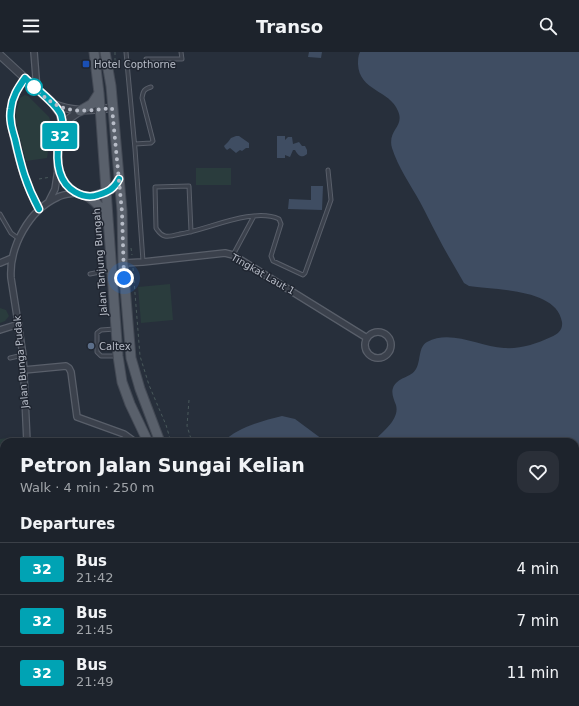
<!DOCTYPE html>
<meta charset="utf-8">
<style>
body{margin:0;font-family:"DejaVu Sans",sans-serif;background:#2a2f38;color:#f1f3f6;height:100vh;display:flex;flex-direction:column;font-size:15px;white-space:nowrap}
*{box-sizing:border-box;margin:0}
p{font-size:13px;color:#a0a4a9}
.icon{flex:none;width:22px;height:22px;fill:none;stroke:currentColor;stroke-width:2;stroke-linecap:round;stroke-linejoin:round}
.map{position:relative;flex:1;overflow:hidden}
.drawer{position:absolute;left:0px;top:386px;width:579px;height:268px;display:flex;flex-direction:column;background:#1d232c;border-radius:12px 12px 0 0;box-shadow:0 2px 6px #0003,0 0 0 1px #3b4048}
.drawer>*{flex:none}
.badge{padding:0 8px;border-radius:3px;font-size:14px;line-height:26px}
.you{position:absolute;width:20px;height:20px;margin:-10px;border:3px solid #fff;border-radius:50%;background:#1a73e8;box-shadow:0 0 0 6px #1a73e833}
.map>.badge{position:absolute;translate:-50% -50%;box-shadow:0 0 0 2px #fff}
h2{padding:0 20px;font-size:15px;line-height:36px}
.round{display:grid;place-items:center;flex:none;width:42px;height:42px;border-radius:12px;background:#2a2f38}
.head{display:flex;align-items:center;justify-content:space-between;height:68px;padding:0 20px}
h1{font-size:19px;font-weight:600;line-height:30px}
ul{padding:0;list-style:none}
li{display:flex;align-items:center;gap:12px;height:52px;padding:0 20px;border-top:1px solid #3b4048}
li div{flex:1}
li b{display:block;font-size:15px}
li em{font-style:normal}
li .badge{min-width:44px;font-weight:700;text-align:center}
header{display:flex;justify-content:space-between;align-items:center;height:52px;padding:0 20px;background:#1d232c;font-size:18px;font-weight:600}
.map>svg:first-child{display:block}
.green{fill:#2a3c3d}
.water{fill:#3f4d62}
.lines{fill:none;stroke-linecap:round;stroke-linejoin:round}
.service-casing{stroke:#595f6a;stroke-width:5}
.minor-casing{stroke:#595f6a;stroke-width:8}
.tertiary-casing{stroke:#595f6a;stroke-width:9}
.primary-casing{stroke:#444a55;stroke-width:11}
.path{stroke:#49595b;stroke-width:1;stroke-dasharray:3 3;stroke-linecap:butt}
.service{stroke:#3b414c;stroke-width:3}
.minor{stroke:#3b414c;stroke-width:5.5}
.tertiary{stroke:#3b414c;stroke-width:7}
.primary{stroke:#59606b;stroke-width:9}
.line-casing{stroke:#fff;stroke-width:9}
.line{stroke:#00a3b4;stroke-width:6}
.walk{stroke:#b7bcc7;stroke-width:4;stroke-dasharray:0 7.2}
.transit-dot{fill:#1a4fb4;stroke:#202631;stroke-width:1.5}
.stop-dot{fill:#fff;stroke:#00a3b4;stroke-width:2}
.service-dot{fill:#5c6f8a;stroke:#202631;stroke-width:1.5}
.labels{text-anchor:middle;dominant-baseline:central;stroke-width:3;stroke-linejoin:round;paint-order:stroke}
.poi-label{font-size:10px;fill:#b7bcc7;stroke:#202631;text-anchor:start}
.street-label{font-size:10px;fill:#b7bcc7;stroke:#202631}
</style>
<header><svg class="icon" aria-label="menu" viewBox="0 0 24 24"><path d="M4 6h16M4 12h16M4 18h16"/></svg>Transo<svg class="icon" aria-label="search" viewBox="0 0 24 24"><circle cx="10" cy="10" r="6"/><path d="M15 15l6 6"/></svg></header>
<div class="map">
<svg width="579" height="654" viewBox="0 0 579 654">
<rect width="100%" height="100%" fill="#272f3b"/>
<!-- green -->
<path class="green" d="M25,43L28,44L49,65L52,74L47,106L26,109L15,67L16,61L20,46Z
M196,116H231V133H196Z
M170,232L173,268L141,271L138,235Z
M0,256L6,258L9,264L5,269L0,271Z
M17,385L20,390H4V434L0,433V387Z
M4,493V520L0,521V498Z
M4,542V650H203L205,654H0V543Z"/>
<!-- water -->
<path class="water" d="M309,0H322L321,6L308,5Z
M360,0H579V654H301L298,650H575V390H373C382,380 400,368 396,353C394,348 391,341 393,336C397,325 411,326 416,317C421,309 418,295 427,290C451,277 480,295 504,296C521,297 536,292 551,285C558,282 563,278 562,270C557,236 493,238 469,234L464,231C455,215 445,199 437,183C431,172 426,161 420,150C410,132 398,115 392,96C387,78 405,75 398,59C390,38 359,39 358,12C358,8 358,4 360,0Z
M236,84H239L249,91V96H246L242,99L240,98L236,101L230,96L227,98L225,96L224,94L228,90L231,86Z
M277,84H285V88L288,85H292L293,92L299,90L302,94H305L307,98V102C301,107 298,103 295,98H293L290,105L285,103V106H277Z
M311,134H323L322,158L288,157L289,147L311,148Z
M282,364L295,367L326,390H223C238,375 262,369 282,364Z"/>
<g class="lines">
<defs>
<path id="service" d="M126,0L135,97L143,209
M146,7H182L181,0
M135,92L151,91L153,89L142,46C143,39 144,37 151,35
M0,162L11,181L19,187
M191,180L189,134L155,135L156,176C159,180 160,183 165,184C169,185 176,183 180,182C207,178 253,155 279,167L281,172L271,204L273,209L303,223L305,221L331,148L328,118
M233,203L254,164
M90,222L110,218
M115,277L101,278L97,281V300L101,304H116
M10,306L23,303"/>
<path id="minor" d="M34,0L37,38
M25,26C19,34 14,42 12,51C7,71 20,113 27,132C30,141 35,149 39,157
M49,149L55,137L58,117
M0,211L12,206
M123,211L143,210L225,201L233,203L367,286
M0,278L19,272
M365 293a13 13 0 1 1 26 0a13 13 0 1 1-26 0Z
M24,318L66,314L69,316L71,320L77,365L124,382L135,390
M27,390L23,303L11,226C9,195 29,158 58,145C64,142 70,142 76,141
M0,440H4
M0,532H4"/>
<path id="tertiary" d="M0,3L53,52L60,62L63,74L58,95V117L64,129L67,133L76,141L89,145L111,138L119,127
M53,52C76,61 89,58 112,56
M63,74L70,66L80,59"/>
<path id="primary" d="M94,0L99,41L118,304L122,330L130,352L148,390
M105,0L111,34L122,159L123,211L131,306L140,337L160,390
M80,59L92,52L99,41
M89,145C97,151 103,157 107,166
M209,650L212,654
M223,650L225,654"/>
</defs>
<!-- service casing -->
<use href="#service" class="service-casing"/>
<!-- minor casing -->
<use href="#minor" class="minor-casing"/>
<!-- tertiary casing -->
<use href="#tertiary" class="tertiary-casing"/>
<!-- primary casing -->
<use href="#primary" class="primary-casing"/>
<!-- path -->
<path class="path" d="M115,0V10
M39,127L51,125
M131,196L132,203
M133,216L140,304L149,333L166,373L171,390
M189,348L187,374L192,390
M235,650L237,654
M262,654L264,653L265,650"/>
<!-- service -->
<use href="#service" class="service"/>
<!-- minor -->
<use href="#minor" class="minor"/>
<!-- tertiary -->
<use href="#tertiary" class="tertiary"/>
<!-- primary -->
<use href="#primary" class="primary"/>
</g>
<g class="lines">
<defs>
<path id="line" d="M39,157C26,133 21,114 15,87C12,77 9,67 11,57C12,45 18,36 25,26C35,36 56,51 61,63C64,72 61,79 59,87C56,106 56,129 75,140C82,144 90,146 98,143C108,140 114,137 119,127"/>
</defs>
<!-- line casing -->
<use href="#line" class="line-casing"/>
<!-- line -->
<use href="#line" class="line"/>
<!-- walk -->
<path class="walk" d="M34,35C60,63 78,60 112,56L122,160L124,226"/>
</g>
<!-- markers -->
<rect class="transit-dot" x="82" y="8" width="8" height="8" rx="2"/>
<circle class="stop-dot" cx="34" cy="35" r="8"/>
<circle class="service-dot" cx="91" cy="294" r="4"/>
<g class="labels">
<!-- poi labels -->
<g class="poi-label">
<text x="94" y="12">Hotel Copthorne</text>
<text x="99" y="294">Caltex</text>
</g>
<!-- street labels -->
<g class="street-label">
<text transform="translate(100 210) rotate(-94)">Jalan Tanjung Bungah</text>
<text transform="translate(263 222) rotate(30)">Tingkat Laut 1</text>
<text transform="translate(21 310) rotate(-95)">Jalan Bunga Pudak</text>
</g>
</g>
</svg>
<div class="you" style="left:124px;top:226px"></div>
<b class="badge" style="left:60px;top:84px;background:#00a3b4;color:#fff">32</b>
<section class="drawer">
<div class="head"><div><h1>Petron Jalan Sungai Kelian</h1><p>Walk · 4 min · 250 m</p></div><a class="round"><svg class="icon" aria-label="heart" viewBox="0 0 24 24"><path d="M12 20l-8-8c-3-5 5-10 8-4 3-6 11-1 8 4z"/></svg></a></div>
<h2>Departures</h2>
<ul>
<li><span class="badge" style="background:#00a3b4;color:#fff">32</span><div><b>Bus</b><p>21:42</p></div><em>4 min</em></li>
<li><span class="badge" style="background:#00a3b4;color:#fff">32</span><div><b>Bus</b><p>21:45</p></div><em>7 min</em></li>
<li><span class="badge" style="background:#00a3b4;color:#fff">32</span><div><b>Bus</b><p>21:49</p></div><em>11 min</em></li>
</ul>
</section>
</div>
